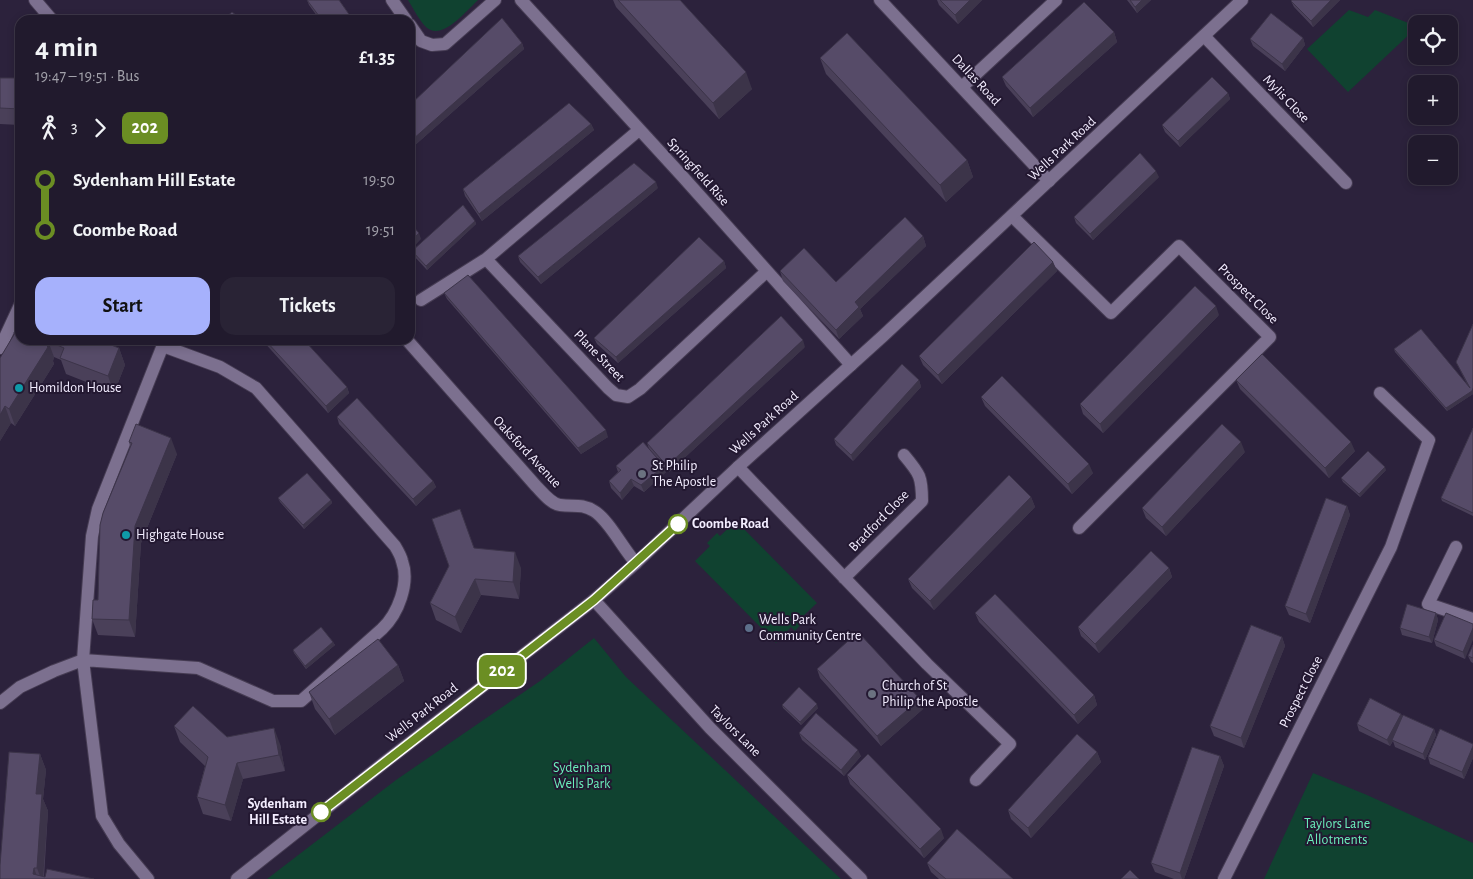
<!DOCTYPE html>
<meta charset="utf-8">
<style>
body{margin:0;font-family:"Alegreya Sans",sans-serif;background:#292335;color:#f1f3f6;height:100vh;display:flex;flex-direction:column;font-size:19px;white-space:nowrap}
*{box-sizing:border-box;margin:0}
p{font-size:16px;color:#a2a1aa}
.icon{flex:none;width:28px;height:28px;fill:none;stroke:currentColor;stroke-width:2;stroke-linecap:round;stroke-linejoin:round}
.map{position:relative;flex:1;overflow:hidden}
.drawer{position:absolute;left:15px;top:15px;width:400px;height:330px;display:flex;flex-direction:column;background:#211a2d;border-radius:15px;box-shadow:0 2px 8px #0003,0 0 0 1px #3e3849}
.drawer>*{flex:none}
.badge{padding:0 10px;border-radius:8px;font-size:18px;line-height:32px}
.controls{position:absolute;left:1408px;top:15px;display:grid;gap:10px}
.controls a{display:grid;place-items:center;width:50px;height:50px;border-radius:10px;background:#211a2d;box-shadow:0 2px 8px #0003,0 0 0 1px #3e3849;font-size:25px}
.map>.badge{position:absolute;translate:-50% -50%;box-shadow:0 0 0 2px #fff}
.legs{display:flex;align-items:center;gap:8px;height:55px;padding:0 20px;font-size:16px}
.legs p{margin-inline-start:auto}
.summary{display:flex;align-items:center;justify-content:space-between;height:85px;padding:0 20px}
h1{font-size:28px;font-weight:700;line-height:38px}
.primary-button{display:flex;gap:10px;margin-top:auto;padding:10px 20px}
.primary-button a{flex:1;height:58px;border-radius:15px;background:#a6b1fc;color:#111;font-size:20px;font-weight:700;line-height:58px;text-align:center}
.primary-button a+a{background:#292335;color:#f1f3f6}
ul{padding:0 20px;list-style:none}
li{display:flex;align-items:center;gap:18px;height:50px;font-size:19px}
li i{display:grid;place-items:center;width:8px;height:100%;margin:0 6px;background:currentColor}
li i::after{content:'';width:12px;height:12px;margin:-6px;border:4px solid;border-radius:50%;background:#211a2d}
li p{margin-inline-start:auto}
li:first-child i{background:linear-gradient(#0000 50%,currentColor 0)}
li:last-child i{background:linear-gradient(currentColor 50%,#0000 0)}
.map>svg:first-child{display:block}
.green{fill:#104230}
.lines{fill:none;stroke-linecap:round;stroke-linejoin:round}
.street-casing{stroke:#463c53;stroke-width:14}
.secondary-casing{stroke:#463c53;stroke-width:14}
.street{stroke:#7c708f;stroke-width:12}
.secondary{stroke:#7c708f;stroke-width:12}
.wall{fill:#4a4059}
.shaded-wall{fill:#3c3449}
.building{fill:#564b68;stroke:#3c3449}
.line-1-casing{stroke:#fff;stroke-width:11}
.line-1{stroke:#6b8e23;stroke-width:8}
.culture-dot{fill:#0f9aa8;stroke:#231831;stroke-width:2}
.worship-dot{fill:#6b7280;stroke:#231831;stroke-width:2}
.stop-1-dot{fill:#fff;stroke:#6b8e23;stroke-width:2.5}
.service-dot{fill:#5c6f8a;stroke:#231831;stroke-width:2}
.labels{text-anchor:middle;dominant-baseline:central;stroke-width:4;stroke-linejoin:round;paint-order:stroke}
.street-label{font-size:14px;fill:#f3edff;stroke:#231831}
.poi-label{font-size:14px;fill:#f3edff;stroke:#231831;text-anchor:start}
.stop-label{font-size:14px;font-weight:bold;fill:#f3edff;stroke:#231831;text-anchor:start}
.park-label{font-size:14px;fill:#6bf0bc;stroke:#231831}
</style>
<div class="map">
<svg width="1473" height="879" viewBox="0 0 1473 879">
<rect width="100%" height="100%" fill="#2c223c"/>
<!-- green -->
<path class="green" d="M408,0H478C467,10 442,42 426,27C419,20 413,8 408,0Z
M1349,10L1368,17L1375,10L1416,26V28L1348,92L1307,49Z
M736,521L817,603L801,618L804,621L795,631L791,627L776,643L695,561L710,546L707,543L717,533L720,536Z
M594,638L626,677L841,879H267L396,780L540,681Z
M1313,773L1367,795L1473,843V879H1264Z"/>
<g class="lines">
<defs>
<path id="street" d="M35,0L52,20
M392,0L406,20
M521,0L683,177L851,365
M880,0L1049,181
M410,25L421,41L432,45L445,44L495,0
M1204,36L1346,183
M962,87L1056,0
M639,130L486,259L608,388L616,395L628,397L640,389L766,272
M1012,216L1111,313L1179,246L1270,337L1079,528
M421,300L486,259
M407,340L536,486C542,492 551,504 560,505C574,507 581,503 594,511C609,520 623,549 636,563
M0,348L20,305
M738,467L927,664L1010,744L976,780
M1456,547L1428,604L1473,619
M844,578L922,501C922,477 920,474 904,455
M594,600L710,728L861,879
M0,703L20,687L54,671L83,660L198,668L273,701H301L382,629C398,614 410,583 402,561C401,556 398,551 395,546L256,388L220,367L163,346
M148,879L119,844L102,816L83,660L92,536L98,509L165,340
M1224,879L1391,547L1429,440L1380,393"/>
<path id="secondary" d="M237,879L385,762L594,600L636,563L738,467L883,336L1242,0"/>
</defs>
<!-- street casing -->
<use href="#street" class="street-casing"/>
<!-- secondary casing -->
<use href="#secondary" class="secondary-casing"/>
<!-- street -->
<use href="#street" class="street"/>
<!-- secondary -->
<use href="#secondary" class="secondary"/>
</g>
<!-- wall -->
<path class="wall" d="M307,0H339L353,20H320L309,5Z
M613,0H680L752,89L719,119L616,7Z
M937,0H982L958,24L939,5Z
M1127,0H1151L1137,13Z
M1292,0H1340L1313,27L1294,7L1291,1Z
M1114,32L1117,42L1033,117L1006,86L1002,77Z
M1303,38L1305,45L1285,71L1253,46L1250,39Z
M522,43L524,49L414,146L410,140V101L412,103Z
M820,58L967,160L973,177L946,202L826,74Z
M0,78H20V125L0,124Z
M1228,93L1230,99L1180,147L1165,132L1162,125Z
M591,124L594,130L482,221L465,196L463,189Z
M1159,177L1093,240L1076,223L1074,217Z
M658,188L541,284L520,262L518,256Z
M475,221L476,224L427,270L413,255L412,251Z
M923,236L926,246L860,309L863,316L839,339L783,281L780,271L836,282Z
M724,261L726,268L618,363L597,344L594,338Z
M1053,262L1057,271L942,384L923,365L919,356Z
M444,293L608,437L581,454L447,299Z
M1219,315L1103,433L1083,414L1080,404Z
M20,316V340H98L119,348L125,365L114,393L66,374L61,360L54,357L53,361L54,364L15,426L11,423L0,441V358L14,335V333Z
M262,340H304L347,387L349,393L328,413Z
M805,347L669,472L649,449L647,443Z
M1394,349L1468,386L1456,362L1473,394L1447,411L1395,352Z
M919,380L921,387L853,461L836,445L834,439Z
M1236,380L1355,451L1329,478L1240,389Z
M981,397L1093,473L1072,494L985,406Z
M337,417L433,481L436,487L416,506L339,424Z
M1473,428V516L1442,501L1441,498Z
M129,442L177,454L141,543L135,637L98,635L92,619L98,600L130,446Z
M1245,452L1166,536L1146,518L1142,508Z
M616,466H664L666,472L644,492L634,486L622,500L611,488L609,481L618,472Z
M1386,470L1360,497L1343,482L1341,478Z
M1031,497L1035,507L934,610L912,588L908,579Z
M278,498L331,500L332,503L304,529L280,502Z
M1347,506L1350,515L1310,623L1289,615L1285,606Z
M474,548L521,568L519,599L481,595L461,633L436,620L430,603L449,566Z
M1169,568L1172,577L1099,653L1081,636L1078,627Z
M975,613L1094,695L1097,705L1078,724L979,622Z
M1436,613L1438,620L1432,643L1402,635L1400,628Z
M1473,624L1465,659L1436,646L1434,640Z
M1282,637L1285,646L1244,748L1214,736L1210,726Z
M333,642L335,645L306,669L294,653L293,650Z
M1473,645V663L1471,662L1468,656Z
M398,665L404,681L335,735L315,709L309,692Z
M817,669L920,699L923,709L881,746L820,678Z
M782,705L818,708L801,725L783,708Z
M1401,714L1402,717L1434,729L1436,735L1425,760L1395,747L1393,741L1390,746L1359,731L1357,724Z
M174,726L227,737L280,744L285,771L243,779L231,821L203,814L197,797L205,766L180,742Z
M799,733L861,756L844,776L802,740Z
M1473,744V758L1464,779L1430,764L1428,757Z
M1097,752L1101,762L1031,838L1011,819L1008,810Z
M40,754L46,770L43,799L48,811L44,877L94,879H0Z
M1220,756L1224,766L1184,879H1174L1155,872L1151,863Z
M847,775L944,838L924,858L850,784Z
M927,863L1013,879H939L931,872Z"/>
<!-- shaded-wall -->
<path class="shaded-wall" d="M970,0H982L958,24L955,15Z
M1142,0H1151L1137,13L1135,7Z
M1331,0H1340L1313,27L1311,21Z
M1114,32L1117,42L1033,117L1030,108Z
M1303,38L1305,45L1285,71L1282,64Z
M522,43L524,49L414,146L412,140Z
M746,72L752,89L719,119L713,103Z
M1228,93L1230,99L1180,147L1178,141Z
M591,124L594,130L482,221L479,214Z
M967,160L973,177L946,202L940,185Z
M1156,171L1159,177L1093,240L1090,234Z
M656,182L658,188L541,284L538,277Z
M475,221L476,224L427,270L426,266Z
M419,233L421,239L410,251V242Z
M923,236L926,246L860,309L863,316L839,339L836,330L855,302Z
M724,261L726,268L618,363L616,357Z
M1053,262L1057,271L942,384L938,375Z
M1216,306L1219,315L1103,433L1100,424Z
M803,340L805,347L669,472L667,466Z
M48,341L54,357L53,361L54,364L15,426L9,409L47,346Z
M119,348L125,365L114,393L108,376Z
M919,380L921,387L853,461L851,455Z
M347,387L349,393L328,413L326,406Z
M1473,388V394L1447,411L1446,408Z
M5,406L11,423L0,441V415Z
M606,430L608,437L581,454L578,448Z
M171,438L177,454L141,543L135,637L129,620L135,526Z
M1241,442L1245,452L1166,536L1162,527Z
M1351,442L1355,451L1329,478L1325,468Z
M1089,464L1093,473L1072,494L1068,484Z
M664,466L666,472L644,492L641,485Z
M1385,467L1386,470L1360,497L1359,494Z
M631,479L634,486L622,500L620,493Z
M433,481L436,487L416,506L413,499Z
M1031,497L1035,507L934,610L930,601Z
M331,500L332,503L304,529L303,525Z
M1347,506L1350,515L1310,623L1306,614Z
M515,552L521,568L519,599L513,582Z
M1169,568L1172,577L1099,653L1095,644Z
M475,579L481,595L461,633L455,617Z
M1436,613L1438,620L1432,643L1429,637Z
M1473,628V640L1465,659L1463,652Z
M1282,637L1285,646L1244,748L1241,738Z
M333,642L335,645L306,669L305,666Z
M398,665L404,681L335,735L329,719Z
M1094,695L1097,705L1078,724L1074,715Z
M920,699L923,709L881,746L877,736Z
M817,704L818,708L801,725L800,722Z
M1401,714L1403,720L1390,746L1387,740Z
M274,728L280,744L285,771L279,755Z
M1434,729L1436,735L1425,760L1423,754Z
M1473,746V758L1464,779L1462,772Z
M858,750L861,756L844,776L841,770Z
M1097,752L1101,762L1031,838L1028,828Z
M40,754L46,770L43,799L48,811L43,879H41L37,868L36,794Z
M1220,756L1224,766L1184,879H1182L1180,873Z
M237,763L243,779L231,821L225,805Z
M941,829L944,838L924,858L920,849Z
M34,868L38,879L33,874Z"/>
<!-- building -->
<path class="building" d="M307,0H339L353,20H322Z
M618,0H680L746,72L713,103Z
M940,0H970L955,15Z
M1130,0H1142L1135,7Z
M1292,0H1331L1311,21L1291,1Z
M1084,2L1114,32L1030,108L1002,77Z
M232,12L242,20H223Z
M1271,13L1303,38L1282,64L1250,39Z
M502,18L522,43L412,140L410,137V101L412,103Z
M847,33L967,160L940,185L820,58Z
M1212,77L1228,93L1178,141L1162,125Z
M0,78H20V109L0,108Z
M569,103L591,124L479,214L463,189Z
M1140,153L1156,171L1090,234L1074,217Z
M634,163L656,182L538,277L518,256Z
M463,205L475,221L426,266L412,251Z
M905,217L923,236L855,302L859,307L836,330L780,271L804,248L836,282Z
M410,223L419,233L410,242Z
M699,237L724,261L616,357L594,338Z
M1034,242L1053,262L938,375L919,356Z
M468,275L606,430L578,448L444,293Z
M1195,286L1216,306L1100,424L1080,404Z
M20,316V340H98L119,348L108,376L60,358L64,348L48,341L47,346L48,347L9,409L5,406L0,415V358L15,333H14Z
M781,316L803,340L667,466L647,443Z
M1473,324V388L1472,391L1446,408L1394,349L1421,329L1470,388L1456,362Z
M265,340H304L347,387L326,406Z
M1262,354L1351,442L1325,468L1236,380Z
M902,364L919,380L851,455L834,439Z
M1002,376L1089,464L1068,484L981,397Z
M357,398L433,481L413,499L337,417Z
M136,424L171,438L135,526L129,620L92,619L93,600H98L100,525L103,513L132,443L129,442Z
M1222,424L1241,442L1162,527L1142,508Z
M1473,428V513L1441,498Z
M643,442L664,466L641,485L631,479L620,493L609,481L621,470L616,466Z
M1368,451L1385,467L1359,494L1341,478Z
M307,473L331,500L303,525L278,498Z
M1009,475L1031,497L930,601L908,579Z
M1326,498L1347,506L1306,614L1285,606Z
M460,509L474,548L515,552L513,582L475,579L455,617L430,603L449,566L432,519Z
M1151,551L1169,568L1095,644L1078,627Z
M995,594L1094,695L1074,715L975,613Z
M1407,604L1436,613L1429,637L1400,628Z
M1446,613L1473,624V628L1463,652L1434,640Z
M1251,625L1282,637L1241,738L1210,726Z
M321,627L333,642L305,666L293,650Z
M858,632L920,699L877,736L817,669Z
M378,639L398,665L329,719L309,692Z
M1473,645V658L1468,656Z
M799,687L817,704L800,722L782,705Z
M1370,698L1401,714L1387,740L1357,724Z
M193,706L227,737L274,728L279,755L237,763L225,805L197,797L208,757L174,726Z
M816,713L858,750L841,770L799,733Z
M1403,715L1434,729L1423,754L1392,740Z
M1440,729L1473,744V746L1462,772L1428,757Z
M1077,734L1097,752L1028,828L1008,810Z
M1192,747L1220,756L1180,873L1151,863Z
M9,752L40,754L36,794H42L37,868H34L33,874L45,877L47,869L94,879H0V865Z
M868,754L941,829L920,849L847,775Z
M957,829L1013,879H946L927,863Z
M1130,870L1139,879H1121Z"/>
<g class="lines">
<defs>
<path id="line-1" d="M321,812L594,600L678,524"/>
</defs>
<!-- line-1 casing -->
<use href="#line-1" class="line-1-casing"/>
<!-- line-1 -->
<use href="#line-1" class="line-1"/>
</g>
<!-- markers -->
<g class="culture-dot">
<circle cx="19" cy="388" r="5"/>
<circle cx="126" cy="535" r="5"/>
</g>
<g class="worship-dot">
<circle cx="642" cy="474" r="5"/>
<circle cx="872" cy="694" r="5"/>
</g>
<g class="stop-1-dot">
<circle cx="678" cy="524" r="9"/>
<circle cx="321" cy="812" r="9"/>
</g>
<circle class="service-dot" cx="749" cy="628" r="5"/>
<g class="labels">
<!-- street labels -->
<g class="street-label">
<text transform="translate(976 80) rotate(47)">Dallas Road</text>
<text transform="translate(1286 99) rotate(46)">Mylis Close</text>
<text transform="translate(1062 149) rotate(-43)">Wells Park Road</text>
<text transform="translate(698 172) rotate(48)">Springfield Rise</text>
<text transform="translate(1248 294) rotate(45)">Prospect Close</text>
<text transform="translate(599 356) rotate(46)">Plane Street</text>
<text transform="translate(764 423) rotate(-42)">Wells Park Road</text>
<text transform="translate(527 452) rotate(47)">Oaksford Avenue</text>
<text transform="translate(879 521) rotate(-46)">Bradford Close</text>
<text transform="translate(1301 692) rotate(-63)">Prospect Close</text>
<text transform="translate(422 713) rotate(-38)">Wells Park Road</text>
<text transform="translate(735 731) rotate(45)">Taylors Lane</text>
</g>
<!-- poi labels -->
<g class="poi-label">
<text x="29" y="388">Homildon House</text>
<text x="652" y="466">St Philip<tspan x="652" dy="16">The Apostle</tspan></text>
<text x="136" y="535">Highgate House</text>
<text x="759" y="620">Wells Park<tspan x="759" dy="16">Community Centre</tspan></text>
<text x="882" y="686">Church of St<tspan x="882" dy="16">Philip the Apostle</tspan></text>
</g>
<!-- stop labels -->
<g class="stop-label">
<text x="692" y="524">Coombe Road</text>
<text x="307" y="804" text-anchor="end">Sydenham<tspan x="307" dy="16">Hill Estate</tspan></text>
</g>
<!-- park labels -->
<g class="park-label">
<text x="582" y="768">Sydenham<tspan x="582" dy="16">Wells Park</tspan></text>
<text x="1337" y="824">Taylors Lane<tspan x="1337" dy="16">Allotments</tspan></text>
</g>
</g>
</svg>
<div class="controls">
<a><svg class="icon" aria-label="locate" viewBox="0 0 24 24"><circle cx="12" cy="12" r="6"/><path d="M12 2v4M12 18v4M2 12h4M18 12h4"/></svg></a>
<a>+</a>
<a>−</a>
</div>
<b class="badge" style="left:502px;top:671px;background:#6b8e23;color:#fff">202</b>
<section class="drawer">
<div class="summary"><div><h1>4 min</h1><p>19:47 – 19:51 · Bus</p></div><b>£1.35</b></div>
<div class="legs"><svg class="icon" aria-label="walk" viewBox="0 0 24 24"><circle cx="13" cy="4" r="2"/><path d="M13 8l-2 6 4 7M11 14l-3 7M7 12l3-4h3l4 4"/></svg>3<svg class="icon" aria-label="forward" viewBox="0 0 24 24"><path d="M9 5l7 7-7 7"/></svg><b class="badge" style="background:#6b8e23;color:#fff">202</b></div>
<ul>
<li><i style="color:#6b8e23"></i><b>Sydenham Hill Estate</b><p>19:50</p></li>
<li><i style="color:#6b8e23"></i><b>Coombe Road</b><p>19:51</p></li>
</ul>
<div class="primary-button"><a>Start</a><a>Tickets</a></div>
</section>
</div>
